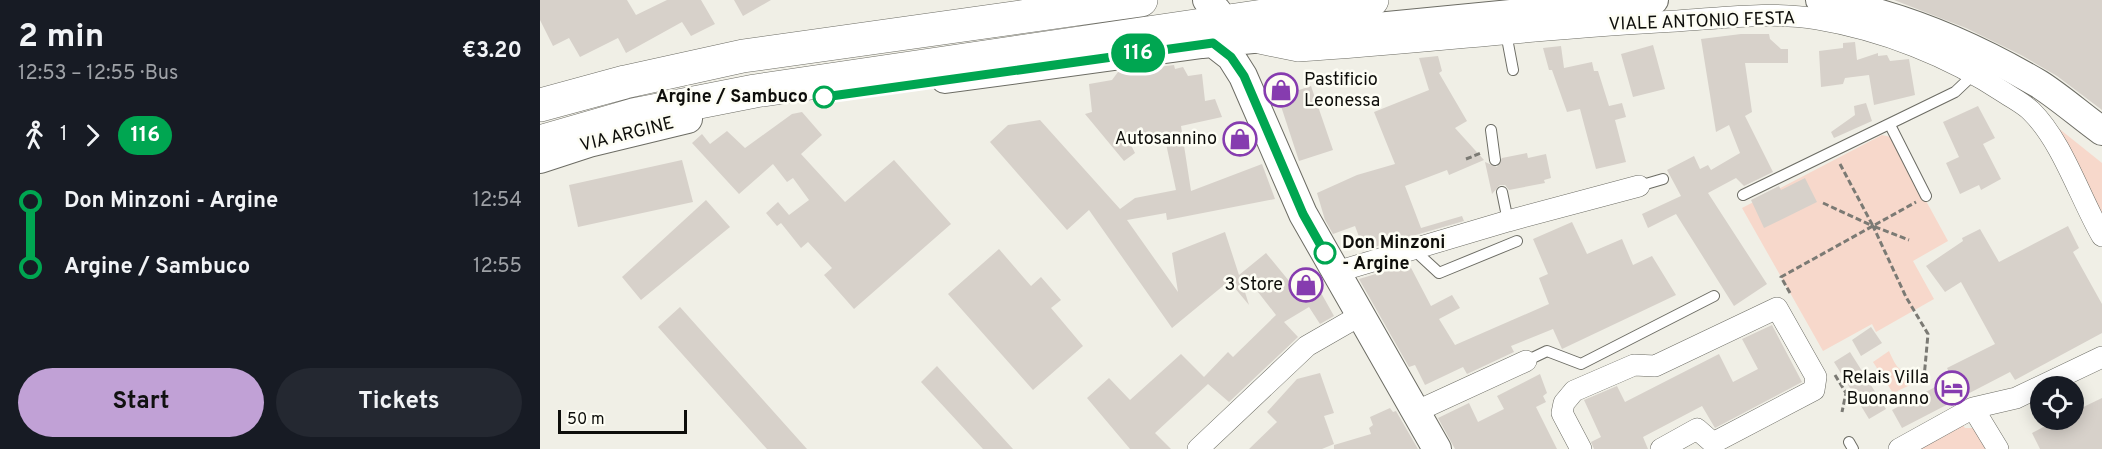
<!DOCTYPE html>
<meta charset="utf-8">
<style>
body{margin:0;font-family:Overpass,sans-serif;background:#242831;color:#f1f3f6;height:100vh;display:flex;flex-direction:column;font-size:22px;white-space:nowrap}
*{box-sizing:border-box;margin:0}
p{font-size:20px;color:#9ea1a6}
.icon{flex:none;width:33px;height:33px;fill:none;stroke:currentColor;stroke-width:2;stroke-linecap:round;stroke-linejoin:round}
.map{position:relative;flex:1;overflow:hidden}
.sheet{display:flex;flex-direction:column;background:#171b24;width:540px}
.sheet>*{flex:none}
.badge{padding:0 12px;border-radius:20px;font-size:21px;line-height:39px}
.controls{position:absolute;left:1490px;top:376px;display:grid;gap:12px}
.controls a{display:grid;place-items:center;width:54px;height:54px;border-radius:50%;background:#171b24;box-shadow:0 3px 15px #0003;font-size:30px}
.scale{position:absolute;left:18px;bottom:15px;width:129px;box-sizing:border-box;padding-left:6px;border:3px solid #0e0e0b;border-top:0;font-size:16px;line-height:21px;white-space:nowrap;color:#0e0e0b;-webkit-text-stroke:4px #fdfdf4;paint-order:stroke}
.map>.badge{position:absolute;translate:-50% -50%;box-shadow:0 0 0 3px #fff}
.legs{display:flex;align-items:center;gap:9px;height:66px;padding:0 18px;font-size:20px}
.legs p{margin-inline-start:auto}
.summary{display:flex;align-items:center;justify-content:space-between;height:102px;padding:0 18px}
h1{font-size:33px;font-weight:700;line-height:45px}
.cta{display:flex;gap:12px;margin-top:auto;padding:12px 18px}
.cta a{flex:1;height:69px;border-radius:36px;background:#c1a1d6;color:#111;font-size:24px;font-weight:700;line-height:69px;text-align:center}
.cta a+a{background:#242831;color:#f1f3f6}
ul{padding:0 18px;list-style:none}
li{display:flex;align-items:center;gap:21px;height:66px;font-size:22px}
li i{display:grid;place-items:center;width:9px;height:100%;margin:0 8px;background:currentColor}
li i::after{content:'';width:15px;height:15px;margin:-8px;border:4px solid;border-radius:50%;background:#171b24}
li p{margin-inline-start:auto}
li:first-child i{background:linear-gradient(#0000 50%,currentColor 0)}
li:last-child i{background:linear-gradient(currentColor 50%,#0000 0)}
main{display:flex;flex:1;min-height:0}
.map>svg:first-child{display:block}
.green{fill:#f7d8cb}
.building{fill:#d7d1ca}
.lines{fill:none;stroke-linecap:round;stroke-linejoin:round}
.lane-casing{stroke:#6c6c64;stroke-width:12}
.street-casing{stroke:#6c6c64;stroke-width:22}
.secondary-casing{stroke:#6c6c64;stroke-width:30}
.highway-casing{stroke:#6c6c64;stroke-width:34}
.path{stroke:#7b7a74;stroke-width:3;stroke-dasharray:6 3;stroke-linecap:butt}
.lane{stroke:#fff;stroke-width:10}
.street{stroke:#fff;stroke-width:21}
.secondary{stroke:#fff;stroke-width:28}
.highway{stroke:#fff;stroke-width:33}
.line-1-casing{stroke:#fff;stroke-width:14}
.line-1{stroke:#00a651;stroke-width:9}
.stop-1-dot{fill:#fff;stroke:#00a651;stroke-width:3}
.labels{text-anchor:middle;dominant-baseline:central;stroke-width:5;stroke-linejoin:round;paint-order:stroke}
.street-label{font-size:18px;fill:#0e0e0b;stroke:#fdfdf4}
.poi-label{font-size:18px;fill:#0e0e0b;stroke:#fdfdf4;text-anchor:end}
.stop-label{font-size:18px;font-weight:bold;fill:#0e0e0b;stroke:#fdfdf4;text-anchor:end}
</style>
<main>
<section class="sheet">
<div class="summary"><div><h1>2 min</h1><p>12:53 – 12:55 · Bus</p></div><b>€3.20</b></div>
<div class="legs"><svg class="icon" aria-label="walk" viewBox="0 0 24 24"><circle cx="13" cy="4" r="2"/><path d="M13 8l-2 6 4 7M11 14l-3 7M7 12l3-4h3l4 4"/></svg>1<svg class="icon" aria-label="forward" viewBox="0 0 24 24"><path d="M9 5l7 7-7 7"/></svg><b class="badge" style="background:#00a651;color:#fff">116</b></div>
<ul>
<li><i style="color:#00a651"></i><b>Don Minzoni - Argine</b><p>12:54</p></li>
<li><i style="color:#00a651"></i><b>Argine / Sambuco</b><p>12:55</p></li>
</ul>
<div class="cta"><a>Start</a><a>Tickets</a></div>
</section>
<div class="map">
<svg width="1562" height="449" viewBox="0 0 1562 449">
<rect width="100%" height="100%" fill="#f0efe6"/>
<!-- green -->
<path class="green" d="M1512,123L1562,163V226Z
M1342,135L1351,137L1408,241L1373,261L1394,299L1336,332L1332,324L1283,351L1202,208Z
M1349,351C1356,367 1360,374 1378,376L1381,380L1353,393L1333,362Z
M1422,424L1425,428H1433L1446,449H1378Z"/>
<!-- building -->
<path class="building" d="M0,0H87L96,15L127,0H161L175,24L151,36L142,22L86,53L78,38L40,57L29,38L13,46L0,20Z
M194,0H231L203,16Z
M1354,0H1562V110L1517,76L1481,55L1426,28Z
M1201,34H1229L1230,39L1241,49H1248V63H1205L1212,112L1205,116L1233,172L1204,186L1196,178L1168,193L1227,284L1194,306L1136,214L1108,228L1102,214L1141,196L1127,170L1154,156L1160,169L1168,165L1171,170L1200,153L1189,125L1176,132L1161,39Z
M1315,42L1317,60L1338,53V56L1347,55L1350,61L1369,59L1375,95L1334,105L1329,75L1305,78L1303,84L1281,87L1279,51L1303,48V43Z
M1113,45L1125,89L1093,97L1081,54Z
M1021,46L1024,68L1052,62L1054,71H1058L1069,106L1082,103L1086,117L1075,120L1086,162L1056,169L1040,109L1027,112L1012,70H1009L1003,48Z
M898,56L902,71L899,73L927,121L915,128L944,160L909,175L907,170L865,186L881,228L922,216L924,221L824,250L815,226L793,234L785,220L777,193L817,175L855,164L834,112L889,90L879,58Z
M634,65L635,69L643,67L648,76L662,74L665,101L675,99L682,117L641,126L651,191L722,164L735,199L627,220L626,213L587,220L638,292L632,253L685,232L699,275L726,253L763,298L780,291L794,316L780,324L769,307L744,322L758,337L689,402L668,384L615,433L631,449H590L547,398L569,378L590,400L641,354L664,377L688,352L693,357L736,315L711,283L704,289L709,305L689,281L632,328L549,210L527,230L450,142L468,125L500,120L580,209L595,198L636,190L625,139L590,143L595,153L584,161L545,114L552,112L549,84L572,80L578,72Z
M771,86L793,150L759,161L738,97Z
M1326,103L1332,121L1294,138L1291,132L1315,115L1314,106Z
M1438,106L1455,138L1443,144L1461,179L1441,190L1439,185L1420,194L1406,163L1419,157L1403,122Z
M262,112L282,135L261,154L305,202L354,160L411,224L314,309L284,275L292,268L268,242L261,248L241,223L237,226L226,213L238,202L249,215L269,200L253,178L247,182L233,164L199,194L152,143L162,134L170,144L187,131L205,148L252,114Z
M987,153L988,158L1006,154L1011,178L1004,180L1005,183L969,190L965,185H960L952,194L945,162L957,167L962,158Z
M142,160L153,202L38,227L29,185Z
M1265,178L1277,202L1224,228L1211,200L1239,186L1241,190Z
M166,200L190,227L101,300L82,277Z
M1032,222L1047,254L1082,239L1093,265L1112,256L1136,295L1022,349L1013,329L971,346L974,352L927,374L923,367L885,385L875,365L869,367L819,279L869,264L891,306L912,295L920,308L899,319L915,345L1009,304L999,278L1008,274L993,239Z
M1528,226L1539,248L1533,252L1562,304V333L1475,380L1470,372L1362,428L1352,410L1412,378L1407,368L1455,344L1421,282L1405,292L1386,266L1423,241L1422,238L1440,229L1459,262Z
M459,249L491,286L501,277L521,300L511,308L543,346L493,390L408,294Z
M140,307L267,449H227L118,327Z
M1232,325L1262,382L1175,428L1162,406L1103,437L1108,449H1054L1051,442L1061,437L1044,400L1077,386L1085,402L1179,354L1193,382L1218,369L1202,339Z
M1331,327L1342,343L1321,356L1312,340Z
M1310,352L1346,409L1329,419L1294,362Z
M397,366L473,449H443L381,382Z
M780,373L794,413L784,416L794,444L782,449H709L737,422L727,412L757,379Z
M1000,374L1007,393L1003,396L1006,402L996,407L1017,449H915L898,418L929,403L938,422L964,409L957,396Z
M1562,398V449H1500L1492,433L1517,420H1533V412Z
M850,408L853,412L856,411L878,449H794V445L831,434L829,428L833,425L830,417Z"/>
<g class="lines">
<defs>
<path id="lane" d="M966,33L973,70
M1350,125L1386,196
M951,130L955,160
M1099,186L1123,179
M962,192L968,221
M1203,195L1415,92L1434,74
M873,249L899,273L977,241
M986,361L1007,351L1041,364L1174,296
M1309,442L1313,449"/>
<path id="street" d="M719,43L758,51C884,43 1010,27 1137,21C1183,18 1232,11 1277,19C1343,30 1409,56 1465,93C1474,99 1484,104 1491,111C1522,141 1540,198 1562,236
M796,272L968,221L1099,186
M1433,408L1458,449
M875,412L986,361
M658,449L767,346L821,315
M1041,449L1022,413L1024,403L1034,391L1094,365L1115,366L1237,308L1276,377L1274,390L1173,443L1157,429L1121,449
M1359,449L1433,408L1476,398L1562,357"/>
<path id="secondary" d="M667,0L677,11
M1280,0C1357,13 1431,44 1499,84C1521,98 1541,116 1562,131
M673,43L691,57L703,76L763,214L897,449
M405,79L662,44L1114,0
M0,159L49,143L148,119"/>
<path id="highway" d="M0,105L85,82L203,56L601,0
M0,142L93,115L215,91L832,0"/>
</defs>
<!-- lane casing -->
<use href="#lane" class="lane-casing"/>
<!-- street casing -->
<use href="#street" class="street-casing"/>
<!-- secondary casing -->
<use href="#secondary" class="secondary-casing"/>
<!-- highway casing -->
<use href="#highway" class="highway-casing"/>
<!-- path -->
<path class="path" d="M926,159L941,153
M1300,164L1333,226L1369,240
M1283,203L1333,226L1366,297L1388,334L1384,378
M1250,293L1241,277L1376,202
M1295,375L1306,393L1302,412"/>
<!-- lane -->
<use href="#lane" class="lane"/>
<!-- street -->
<use href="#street" class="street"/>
<!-- secondary -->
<use href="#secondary" class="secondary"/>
<!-- highway -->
<use href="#highway" class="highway"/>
</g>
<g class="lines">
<defs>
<path id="line-1" d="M284,97L673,43L691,57L704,76L763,214L785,253"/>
</defs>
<!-- line-1 casing -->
<use href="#line-1" class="line-1-casing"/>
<!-- line-1 -->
<use href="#line-1" class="line-1"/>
</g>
<!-- icons -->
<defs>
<symbol id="shop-ring" viewBox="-11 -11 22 22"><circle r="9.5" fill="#fdfdf4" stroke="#863caf" stroke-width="1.5"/><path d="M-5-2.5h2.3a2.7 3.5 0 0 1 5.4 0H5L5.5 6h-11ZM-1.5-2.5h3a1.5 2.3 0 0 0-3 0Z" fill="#863caf"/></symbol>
<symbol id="hotel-ring" viewBox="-11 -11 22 22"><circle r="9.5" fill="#fdfdf4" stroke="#863caf" stroke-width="1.5"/><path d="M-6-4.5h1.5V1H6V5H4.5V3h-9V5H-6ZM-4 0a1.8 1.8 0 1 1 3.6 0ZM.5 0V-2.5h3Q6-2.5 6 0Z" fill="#863caf"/></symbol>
</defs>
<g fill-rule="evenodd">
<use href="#shop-ring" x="722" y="71" width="38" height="38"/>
<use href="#shop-ring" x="681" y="120" width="38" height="38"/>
<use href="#shop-ring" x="747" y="266" width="38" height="38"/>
<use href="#hotel-ring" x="1393" y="369" width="38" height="38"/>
</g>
<!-- markers -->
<g class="stop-1-dot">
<circle cx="284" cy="97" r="10"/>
<circle cx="785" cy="253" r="10"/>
</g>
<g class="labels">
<!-- street labels -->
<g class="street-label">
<text transform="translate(1162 22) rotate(-2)">VIALE ANTONIO FESTA</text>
<text transform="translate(87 135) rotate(-14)">VIA ARGINE</text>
</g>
<!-- poi labels -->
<g class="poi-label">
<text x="764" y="80" text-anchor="start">Pastificio<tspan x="764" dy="21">Leonessa</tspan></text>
<text x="677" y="139">Autosannino</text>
<text x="743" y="285">3 Store</text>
<text x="1389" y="378">Relais Villa<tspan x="1389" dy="21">Buonanno</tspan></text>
</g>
<!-- stop labels -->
<g class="stop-label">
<text x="268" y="97">Argine / Sambuco</text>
<text x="802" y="243" text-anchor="start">Don Minzoni<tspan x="802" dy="21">- Argine</tspan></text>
</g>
</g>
</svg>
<div class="controls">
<a><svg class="icon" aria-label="locate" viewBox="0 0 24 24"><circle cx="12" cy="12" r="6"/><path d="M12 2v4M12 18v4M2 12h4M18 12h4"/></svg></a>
</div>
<div class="scale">50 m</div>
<b class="badge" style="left:598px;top:53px;background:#00a651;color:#fff">116</b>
</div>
</main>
